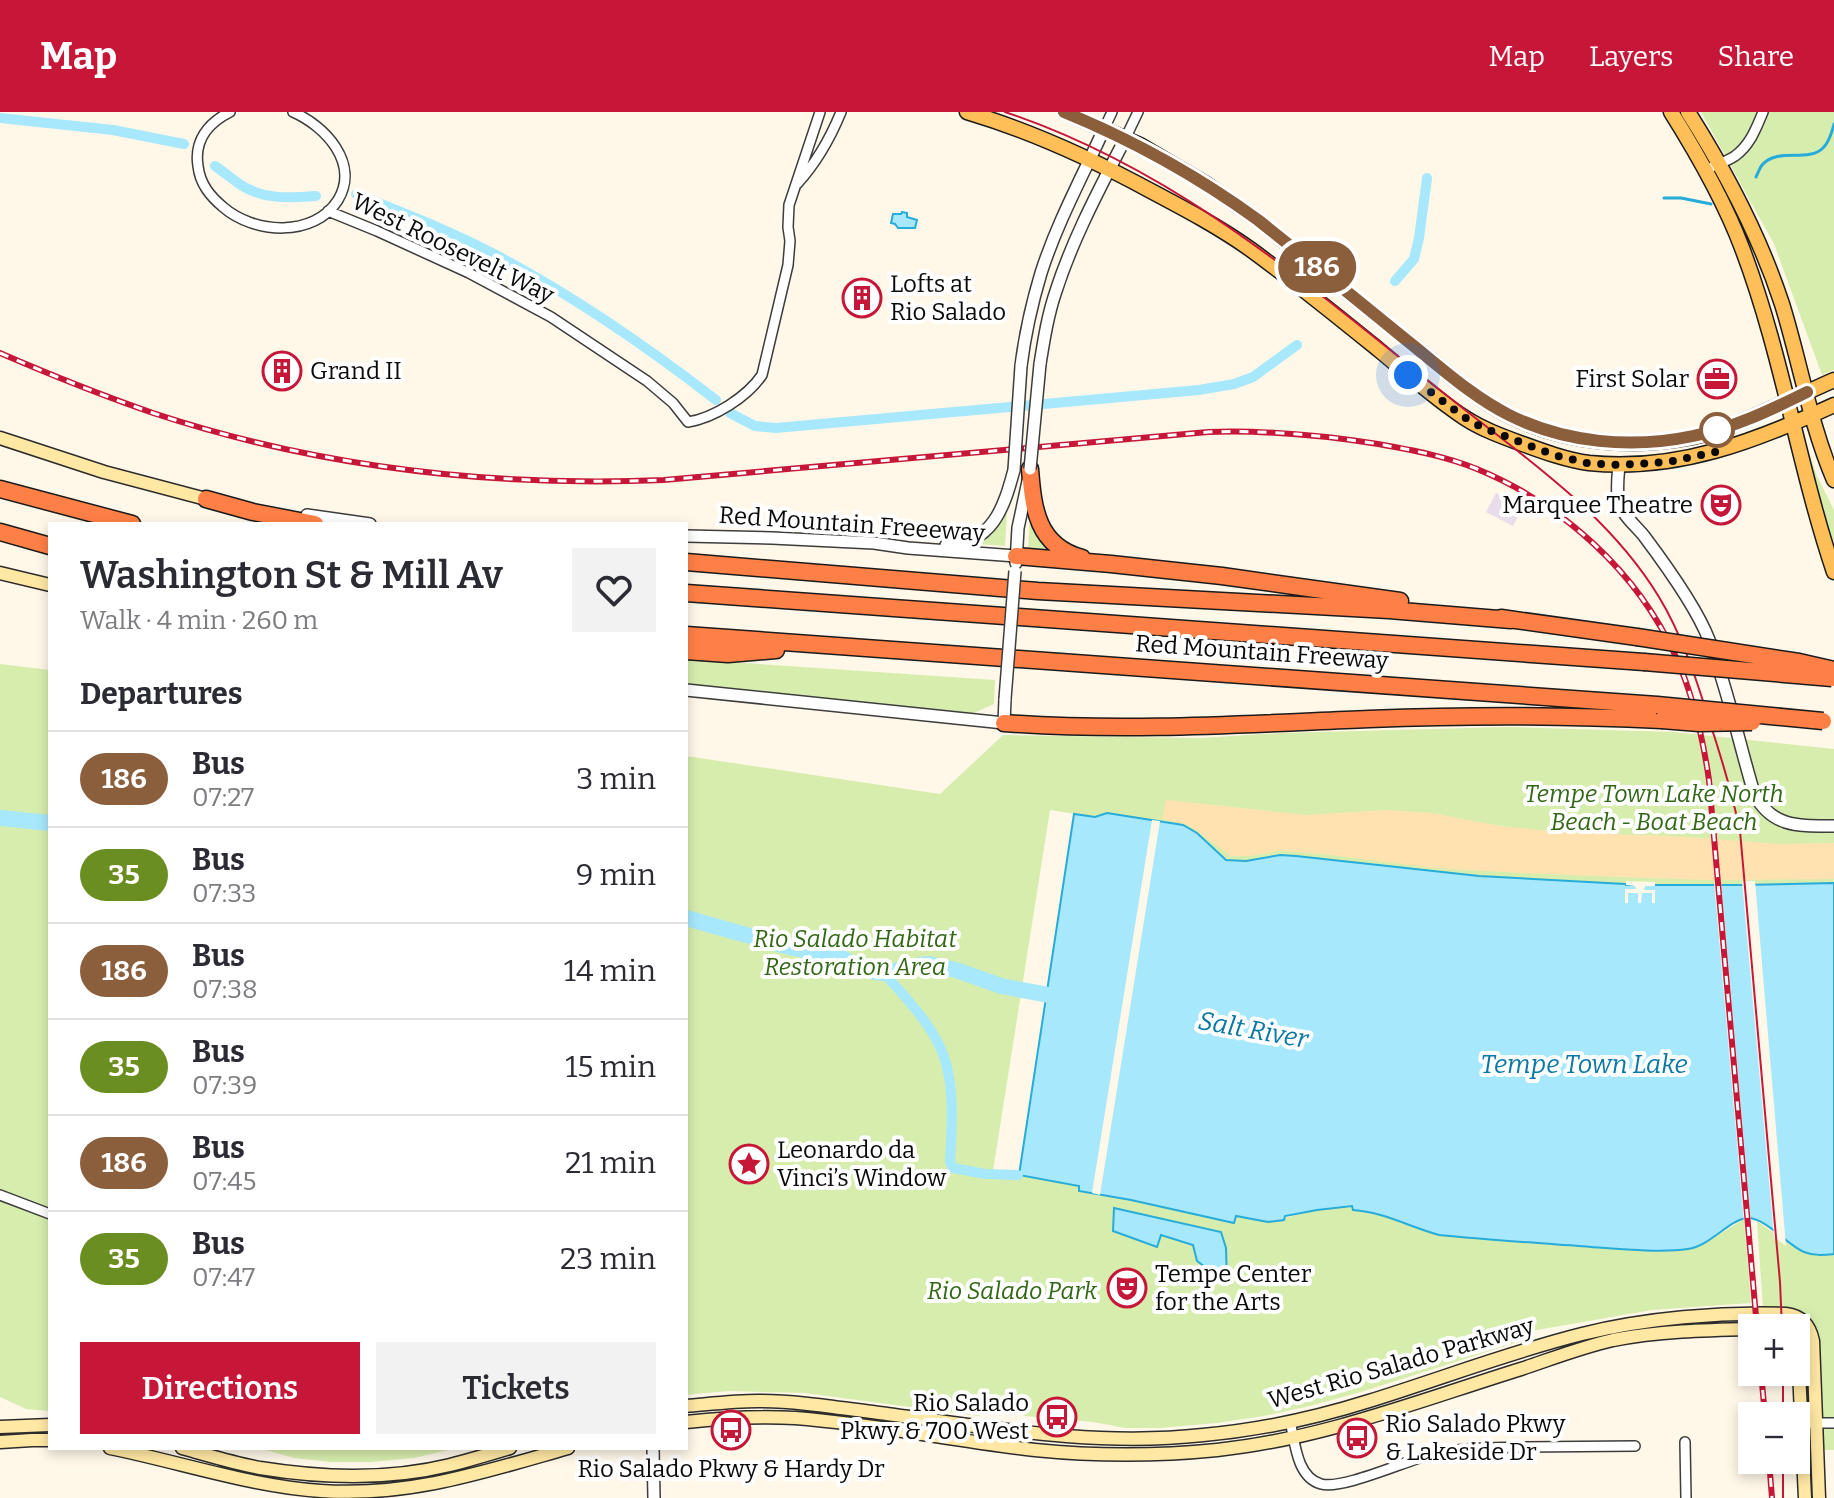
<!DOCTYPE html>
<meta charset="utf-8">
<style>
body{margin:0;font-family:Bitter,serif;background:#f2f2f3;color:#2b2b33;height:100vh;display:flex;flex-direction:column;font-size:30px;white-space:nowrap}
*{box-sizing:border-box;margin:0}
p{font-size:26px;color:#7c7c81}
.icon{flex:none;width:44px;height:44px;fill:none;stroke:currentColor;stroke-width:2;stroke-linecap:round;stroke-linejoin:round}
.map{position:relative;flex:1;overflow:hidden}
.details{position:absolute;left:48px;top:410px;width:640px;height:928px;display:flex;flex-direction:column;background:#fff;border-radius:0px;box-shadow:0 4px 12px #0003}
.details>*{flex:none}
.badge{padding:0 16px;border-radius:26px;font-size:28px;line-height:52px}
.controls{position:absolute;left:1738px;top:1202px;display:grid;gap:16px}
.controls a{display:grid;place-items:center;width:72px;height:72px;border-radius:0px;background:#fff;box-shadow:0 4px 12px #0003;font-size:40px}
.you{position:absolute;width:40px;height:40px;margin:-20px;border:6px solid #fff;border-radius:50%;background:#1a73e8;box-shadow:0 0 0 12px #1a73e833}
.map>.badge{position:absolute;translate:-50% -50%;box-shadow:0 0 0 4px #fff}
h2{padding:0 32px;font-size:30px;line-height:72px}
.round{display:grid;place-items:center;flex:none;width:84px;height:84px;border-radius:0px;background:#f2f2f3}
.summary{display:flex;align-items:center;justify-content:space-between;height:136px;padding:0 32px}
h1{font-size:38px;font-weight:600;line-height:60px}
.primary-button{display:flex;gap:16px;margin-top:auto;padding:16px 32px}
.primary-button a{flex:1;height:92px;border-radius:0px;background:#c61738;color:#fff;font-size:32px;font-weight:600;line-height:92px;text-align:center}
.primary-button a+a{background:#f2f2f3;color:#2b2b33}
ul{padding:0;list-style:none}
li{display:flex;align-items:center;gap:24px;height:96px;padding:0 32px;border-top:2px solid #e1e1e2}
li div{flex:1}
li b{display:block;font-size:30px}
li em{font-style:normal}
li .badge{min-width:88px;font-weight:700;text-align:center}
header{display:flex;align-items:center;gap:48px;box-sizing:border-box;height:112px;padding:0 40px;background:#c61738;color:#fff}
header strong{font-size:38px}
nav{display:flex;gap:44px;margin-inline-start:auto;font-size:28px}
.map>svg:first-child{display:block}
.industrial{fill:#e7ddeb}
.green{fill:#d7edae}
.sand{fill:#ffe2b0}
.water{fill:#a7e8fc;stroke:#27acda;stroke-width:2}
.pier{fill:#fff7e8}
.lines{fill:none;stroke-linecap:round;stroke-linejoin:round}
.stream{stroke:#27acda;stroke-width:3}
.canal{stroke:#a7e8fc;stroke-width:10}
.river{stroke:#a7e8fc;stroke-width:16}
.minor-casing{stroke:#3d3d3d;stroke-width:12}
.tertiary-casing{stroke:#3d3d3d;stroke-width:14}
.secondary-casing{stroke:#2c2c2c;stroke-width:15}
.primary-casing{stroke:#1b1b1b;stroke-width:17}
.motorway-casing{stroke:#1b1b1b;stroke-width:19}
.minor{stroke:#fff;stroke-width:9}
.tertiary{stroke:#fff;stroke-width:11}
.secondary{stroke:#ffe8a3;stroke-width:12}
.primary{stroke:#ffbf58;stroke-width:14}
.motorway{stroke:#ff8046;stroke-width:16}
.tram{stroke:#c61738;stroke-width:2}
.rail-casing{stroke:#c61738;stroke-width:6}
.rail{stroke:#fff;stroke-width:3;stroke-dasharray:9;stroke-linecap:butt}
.tertiary-bridge-casing{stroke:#3d3d3d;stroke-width:14;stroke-linecap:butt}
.motorway-bridge-casing{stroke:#1b1b1b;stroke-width:19;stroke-linecap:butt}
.tertiary-bridge{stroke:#fff;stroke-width:11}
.motorway-bridge{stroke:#ff8046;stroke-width:16}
.line-casing{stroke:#fff;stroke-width:18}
.line{stroke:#8b5e3c;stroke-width:12}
.walk{stroke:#0a0a0a;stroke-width:8;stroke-dasharray:0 14.4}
.stop-dot{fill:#fff;stroke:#8b5e3c;stroke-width:4}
.labels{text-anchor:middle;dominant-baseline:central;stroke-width:8;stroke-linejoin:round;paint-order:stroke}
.street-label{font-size:24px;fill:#0a0a0a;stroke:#fff}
.poi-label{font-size:24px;fill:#0a0a0a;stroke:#fff;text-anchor:start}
.park-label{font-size:24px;font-style:italic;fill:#326716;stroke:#fff}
.water-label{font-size:26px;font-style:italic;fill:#0a78a6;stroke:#fff}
</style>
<header>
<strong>Map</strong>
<nav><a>Map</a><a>Layers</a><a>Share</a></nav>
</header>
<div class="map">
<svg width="1834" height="1386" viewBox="0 0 1834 1386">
<rect width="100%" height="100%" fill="#fff7e8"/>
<!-- industrial -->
<path class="industrial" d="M1496,381L1522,396L1513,414L1486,400Z"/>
<!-- green -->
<path class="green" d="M1701,0H1834V258L1822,263L1774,132Z
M1806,338H1808L1817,364L1834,398V440Z
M1007,399L1005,434L976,432V431L997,415Z
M1030,403L1053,439L1028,436Z
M686,547L995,568L994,592L972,602L686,572Z
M0,552L50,558V1299L26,1297L0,1285Z
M1509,615L1674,620L1834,637V771C1715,774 1597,774 1479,764C1418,759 1357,751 1296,744L1280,743L1246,749L1226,748L1197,721L1183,713L1107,701L1095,705L1050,698L993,1059L1079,1074L1080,1079L1131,1088L1234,1110L1236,1104L1268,1110L1317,1098L1352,1094L1354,1098L1378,1101L1418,1117L1475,1126L1618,1137L1672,1138L1705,1131L1744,1107L1751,1191L1652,1198L1531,1219L1515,1231L1361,1280L1310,1294L1264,1304L1217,1311L1161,1316H1125L1093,1310L1025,1304L1011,1295L997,1294L978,1304L804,1281L729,1279L686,1283V644L940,682L1003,623L1201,626L1280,621Z
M1757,1109L1791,1133L1820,1143L1834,1142V1338H1821L1815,1218L1763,1197Z
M241,1336H457L414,1346L371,1350H331L294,1346L266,1338Z"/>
<!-- sand -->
<path class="sand" d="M1166,688L1306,703L1385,698L1432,701L1500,714L1570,721L1672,724L1779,732L1834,731V767L1705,768L1540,762L1432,756L1324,742L1279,739L1249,744H1231L1188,713L1162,707Z"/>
<!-- water -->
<path class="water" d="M902,100L907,101V105L917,108L915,116H898L895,112L891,111L893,102H901Z
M1107,701L1183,713L1197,721L1226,748L1246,749L1280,743L1296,744L1479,764L1625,772L1626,773H1741L1834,771V1142C1824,1143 1814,1144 1804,1140C1787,1133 1765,1105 1747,1106C1729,1108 1710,1134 1688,1137C1661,1141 1619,1137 1591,1135C1540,1131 1489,1128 1439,1123C1410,1115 1383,1100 1353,1098L1352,1094L1317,1098L1285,1104L1284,1108L1268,1110L1236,1104L1234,1111L1131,1088L1079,1079V1074L1019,1063L1074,702L1095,705Z
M1114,1096L1221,1120L1226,1136L1227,1169L1204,1161L1205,1155L1197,1149L1193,1133L1161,1123L1157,1135L1113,1119Z"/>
<!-- pier -->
<path class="pier" d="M1152,708L1160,709L1100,1083L1092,1081Z
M1626,769L1655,770V774H1645L1644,778H1655V791H1652V781H1642L1641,791H1638V781H1628V791H1625V777H1636L1635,774L1626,773Z
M1714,769H1721L1751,1110L1744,1111Z
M1742,769H1755L1786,1134L1774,1125Z"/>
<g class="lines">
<!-- stream -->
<path class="stream" d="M1756,65C1758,61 1759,57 1762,53C1777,35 1808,51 1823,36C1829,30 1832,20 1834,12
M1664,86H1681L1711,92"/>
<!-- canal -->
<path class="canal" d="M0,6L113,18L184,32
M215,54C224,60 232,67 241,73C264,88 290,86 316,84
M356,82C403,101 451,119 496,143C574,184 646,234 716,288
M1395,169L1414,147L1419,126L1427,66
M730,301L755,314L776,316L1199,278L1234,272L1253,265L1297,233
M884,861C903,883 925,905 938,931C956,964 952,1014 950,1050L953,1056L985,1062L1018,1063"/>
<!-- river -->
<path class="river" d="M0,706L50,711
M686,806L785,834L841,846L875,860L884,861L920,853L929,852L956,858L1001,874L1065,886"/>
<defs>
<path id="minor" d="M230,0C208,11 194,29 198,54C200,72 210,84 223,95C254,122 314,126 338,88C360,51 325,14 293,0
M1104,17L1112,0
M1125,27L1138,0
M1705,58C1715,53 1726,50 1735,44C1750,33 1756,17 1763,0
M797,72C817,50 830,27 841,0
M328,99L377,119L469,161L551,205L647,269L673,291L688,310C714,306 747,285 762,263L788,153L790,129L788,115L789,93L820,0
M0,1083L50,1102
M1290,1309C1295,1329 1296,1365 1321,1372C1343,1378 1407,1348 1433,1342C1463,1335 1493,1336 1524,1335C1561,1335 1598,1334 1635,1334
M1802,1311H1834
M1685,1330L1686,1386"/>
<path id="tertiary" d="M1040,252C1044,227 1048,202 1056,179C1073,126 1100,76 1125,27
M1021,254C1025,222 1032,191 1041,161C1057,111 1082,65 1104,17
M1619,353C1618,364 1616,379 1619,390C1622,403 1636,414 1644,424C1665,452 1697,496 1709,528C1728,578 1739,631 1754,681C1771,716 1800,714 1834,714
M307,403L370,412
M686,424L772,426L874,431L908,436L1016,444
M946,433C993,432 1004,395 1014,358
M1016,451L1018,416L1028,369
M686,578L1004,611L1005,587
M653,1336L654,1386"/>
<path id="secondary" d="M0,326L104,360L206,387
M0,461L50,473
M1796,1230L1798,1238L1805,1386
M686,1294C710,1292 734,1289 758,1289C799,1289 839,1296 879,1301C987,1315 1094,1335 1203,1323C1259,1318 1315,1306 1369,1289C1440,1267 1510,1240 1582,1222C1646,1206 1720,1200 1786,1202C1802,1204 1810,1214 1813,1229L1819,1386
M686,1310C722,1306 759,1304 795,1306C875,1312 955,1329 1035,1338C1095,1344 1157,1344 1217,1338C1322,1327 1421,1288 1521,1257C1551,1247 1582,1235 1613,1228C1658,1219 1706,1218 1752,1217
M0,1315L50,1313
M0,1330L32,1328H50
M110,1336C180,1350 249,1374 321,1379C410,1385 484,1360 568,1336
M182,1336C208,1343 233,1351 260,1356C322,1366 389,1368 450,1353C470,1348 490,1342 510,1336"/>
<path id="primary" d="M967,0C1031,19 1092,47 1151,79C1185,97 1219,115 1250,137C1294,169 1337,204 1379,238C1407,261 1434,286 1465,306C1482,317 1501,324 1520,331C1542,339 1566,348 1589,351C1677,360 1756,329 1834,293
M1064,0L1140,33L1206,72L1258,108C1305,146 1353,185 1400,223C1435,250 1469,283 1508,303C1564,331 1631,337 1693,325C1742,314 1788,288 1834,268
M1671,0C1698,43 1724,88 1742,136C1782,241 1798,353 1834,460
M1688,0C1726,60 1760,125 1782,192C1800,250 1810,312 1834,368"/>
<path id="motorway" d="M1030,357C1033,396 1037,434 1082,446
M0,377L132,412
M206,387L253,400L315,412
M0,420L50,434
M1016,444L1111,452L1222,464L1400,489
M686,450L1038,479L1389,498L1511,508
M686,481L1644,550
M1501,506L1637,525
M686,523L1657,593
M686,539L728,542L776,538
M1004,611C1127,620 1246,612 1369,607C1467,603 1564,603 1662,608"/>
</defs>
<!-- minor casing -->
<use href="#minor" class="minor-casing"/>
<!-- tertiary casing -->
<use href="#tertiary" class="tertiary-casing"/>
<!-- secondary casing -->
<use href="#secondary" class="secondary-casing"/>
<!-- primary casing -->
<use href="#primary" class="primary-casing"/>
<!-- motorway casing -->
<use href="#motorway" class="motorway-casing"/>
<!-- minor -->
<use href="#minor" class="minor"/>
<!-- tertiary -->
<use href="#tertiary" class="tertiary"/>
<!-- secondary -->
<use href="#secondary" class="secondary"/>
<!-- primary -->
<use href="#primary" class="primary"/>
<!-- motorway -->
<use href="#motorway" class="motorway"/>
<!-- tram -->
<path class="tram" d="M1005,0C1179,58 1309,174 1450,286C1525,346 1608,401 1659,485C1682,523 1696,566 1709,608C1721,644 1732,681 1740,719L1780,1170L1782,1216
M1783,1260V1304
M1783,1348V1386"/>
<defs>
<path id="rail" d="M0,241C51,263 101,283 153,301C317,355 492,375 664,368L1208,320C1266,318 1321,323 1378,332C1412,338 1445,344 1477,357C1562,392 1638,460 1676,545C1693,583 1703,627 1709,668L1757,1216
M1761,1260L1765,1304
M1769,1348L1772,1386"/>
</defs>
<!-- rail casing -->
<use href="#rail" class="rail-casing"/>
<!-- rail -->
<use href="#rail" class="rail"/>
<defs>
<path id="tertiary-bridge" d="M1030,357L1040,252
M1014,358L1021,254
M1005,587L1015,459"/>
<path id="motorway-bridge" d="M1637,525L1799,550L1834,558
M1644,550L1832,566
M1657,593L1823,609
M1662,608L1699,611L1752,610"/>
</defs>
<!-- tertiary-bridge casing -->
<use href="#tertiary-bridge" class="tertiary-bridge-casing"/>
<!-- motorway-bridge casing -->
<use href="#motorway-bridge" class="motorway-bridge-casing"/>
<!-- tertiary-bridge -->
<use href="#tertiary-bridge" class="tertiary-bridge"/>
<!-- motorway-bridge -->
<use href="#motorway-bridge" class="motorway-bridge"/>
</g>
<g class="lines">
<defs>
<path id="line" d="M1064,0C1135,29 1196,63 1258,108C1307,147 1356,187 1405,227C1438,253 1471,284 1509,303C1565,331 1632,337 1693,324C1733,316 1771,298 1807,280"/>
</defs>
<!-- line casing -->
<use href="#line" class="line-casing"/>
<!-- line -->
<use href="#line" class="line"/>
<!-- walk -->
<path class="walk" d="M1408,263L1464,305L1481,315L1554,343L1587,351L1619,353L1668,350L1720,339L1717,318"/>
</g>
<!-- icons -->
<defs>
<symbol id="building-ring" viewBox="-11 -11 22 22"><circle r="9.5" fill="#fff" stroke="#c61738" stroke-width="1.5"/><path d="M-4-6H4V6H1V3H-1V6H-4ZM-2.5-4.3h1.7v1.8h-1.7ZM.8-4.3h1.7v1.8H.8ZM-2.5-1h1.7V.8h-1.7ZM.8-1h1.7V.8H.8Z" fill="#c61738"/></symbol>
<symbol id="office-ring" viewBox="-11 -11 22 22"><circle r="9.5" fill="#fff" stroke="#c61738" stroke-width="1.5"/><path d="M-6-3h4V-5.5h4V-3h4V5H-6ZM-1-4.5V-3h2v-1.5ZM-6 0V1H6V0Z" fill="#c61738"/></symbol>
<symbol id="theatre-ring" viewBox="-11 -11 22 22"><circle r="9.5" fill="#fff" stroke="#c61738" stroke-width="1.5"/><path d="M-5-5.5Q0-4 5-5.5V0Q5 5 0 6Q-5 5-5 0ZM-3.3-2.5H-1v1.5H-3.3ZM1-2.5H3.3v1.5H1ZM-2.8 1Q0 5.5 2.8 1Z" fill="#c61738"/></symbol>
<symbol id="sight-ring" viewBox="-11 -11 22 22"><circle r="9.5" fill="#fff" stroke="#c61738" stroke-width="1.5"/><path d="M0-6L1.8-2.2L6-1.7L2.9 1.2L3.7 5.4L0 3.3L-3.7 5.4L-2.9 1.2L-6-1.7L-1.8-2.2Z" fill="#c61738"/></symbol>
<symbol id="bus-ring" viewBox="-11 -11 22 22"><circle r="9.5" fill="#fff" stroke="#c61738" stroke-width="1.5"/><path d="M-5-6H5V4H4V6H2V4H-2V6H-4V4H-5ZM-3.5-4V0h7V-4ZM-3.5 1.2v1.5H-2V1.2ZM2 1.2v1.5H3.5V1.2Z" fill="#c61738"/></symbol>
</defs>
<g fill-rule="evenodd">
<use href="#building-ring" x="840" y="164" width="44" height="44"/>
<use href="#building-ring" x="260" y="237" width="44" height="44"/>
<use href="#office-ring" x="1695" y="245" width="44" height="44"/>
<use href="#theatre-ring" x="1699" y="371" width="44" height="44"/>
<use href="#sight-ring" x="727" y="1030" width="44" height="44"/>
<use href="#theatre-ring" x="1105" y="1154" width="44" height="44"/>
<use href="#bus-ring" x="1035" y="1283" width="44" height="44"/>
<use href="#bus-ring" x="709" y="1296" width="44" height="44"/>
<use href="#bus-ring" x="1335" y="1304" width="44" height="44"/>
</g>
<!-- markers -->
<circle class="stop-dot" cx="1717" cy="318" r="16"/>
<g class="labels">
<!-- street labels -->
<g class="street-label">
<text transform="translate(453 136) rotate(26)">West Roosevelt Way</text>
<text transform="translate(852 412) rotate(4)">Red Mountain Freeeway</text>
<text transform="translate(1262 540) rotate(4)">Red Mountain Freeway</text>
<text transform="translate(1401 1251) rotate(-16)">West Rio Salado Parkway</text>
</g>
<!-- poi labels -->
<g class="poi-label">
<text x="890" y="172">Lofts at<tspan x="890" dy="28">Rio Salado</tspan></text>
<text x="310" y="259">Grand II</text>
<text x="1689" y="267" text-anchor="end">First Solar</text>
<text x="1693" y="393" text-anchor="end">Marquee Theatre</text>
<text x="777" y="1038">Leonardo da<tspan x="777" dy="28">Vinci’s Window</tspan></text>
<text x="1155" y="1162">Tempe Center<tspan x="1155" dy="28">for the Arts</tspan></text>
<text x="1029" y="1291" text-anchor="end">Rio Salado<tspan x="1029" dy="28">Pkwy &amp; 700 West</tspan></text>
<text x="1385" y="1312">Rio Salado Pkwy<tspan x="1385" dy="28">&amp; Lakeside Dr</tspan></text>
<text x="731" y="1357" text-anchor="middle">Rio Salado Pkwy &amp; Hardy Dr</text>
</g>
<!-- park labels -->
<g class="park-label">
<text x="1654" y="682">Tempe Town Lake North<tspan x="1654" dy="28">Beach - Boat Beach</tspan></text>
<text x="855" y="827">Rio Salado Habitat<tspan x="855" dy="28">Restoration Area</tspan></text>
<text x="1012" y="1179">Rio Salado Park</text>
</g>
<!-- water labels -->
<g class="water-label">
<text transform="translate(1253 918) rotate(10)">Salt River</text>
<text x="1584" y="952">Tempe Town Lake</text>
</g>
</g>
</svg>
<div class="controls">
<a>+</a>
<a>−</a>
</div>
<div class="you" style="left:1408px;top:263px"></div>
<b class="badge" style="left:1317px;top:155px;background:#8b5e3c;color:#fff">186</b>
<section class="details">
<div class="summary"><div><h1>Washington St &amp; Mill Av</h1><p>Walk · 4 min · 260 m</p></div><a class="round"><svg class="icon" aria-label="heart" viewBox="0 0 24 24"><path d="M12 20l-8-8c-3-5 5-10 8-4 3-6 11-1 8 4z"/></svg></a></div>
<h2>Departures</h2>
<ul>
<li><span class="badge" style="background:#8b5e3c;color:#fff">186</span><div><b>Bus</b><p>07:27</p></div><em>3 min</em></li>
<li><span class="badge" style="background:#6b8e23;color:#fff">35</span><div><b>Bus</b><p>07:33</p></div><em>9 min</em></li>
<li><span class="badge" style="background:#8b5e3c;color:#fff">186</span><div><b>Bus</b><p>07:38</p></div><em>14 min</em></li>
<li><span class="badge" style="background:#6b8e23;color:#fff">35</span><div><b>Bus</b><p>07:39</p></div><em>15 min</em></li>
<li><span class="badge" style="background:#8b5e3c;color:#fff">186</span><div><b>Bus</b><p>07:45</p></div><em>21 min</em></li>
<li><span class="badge" style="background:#6b8e23;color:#fff">35</span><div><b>Bus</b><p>07:47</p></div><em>23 min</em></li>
</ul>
<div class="primary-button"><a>Directions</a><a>Tickets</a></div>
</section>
</div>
